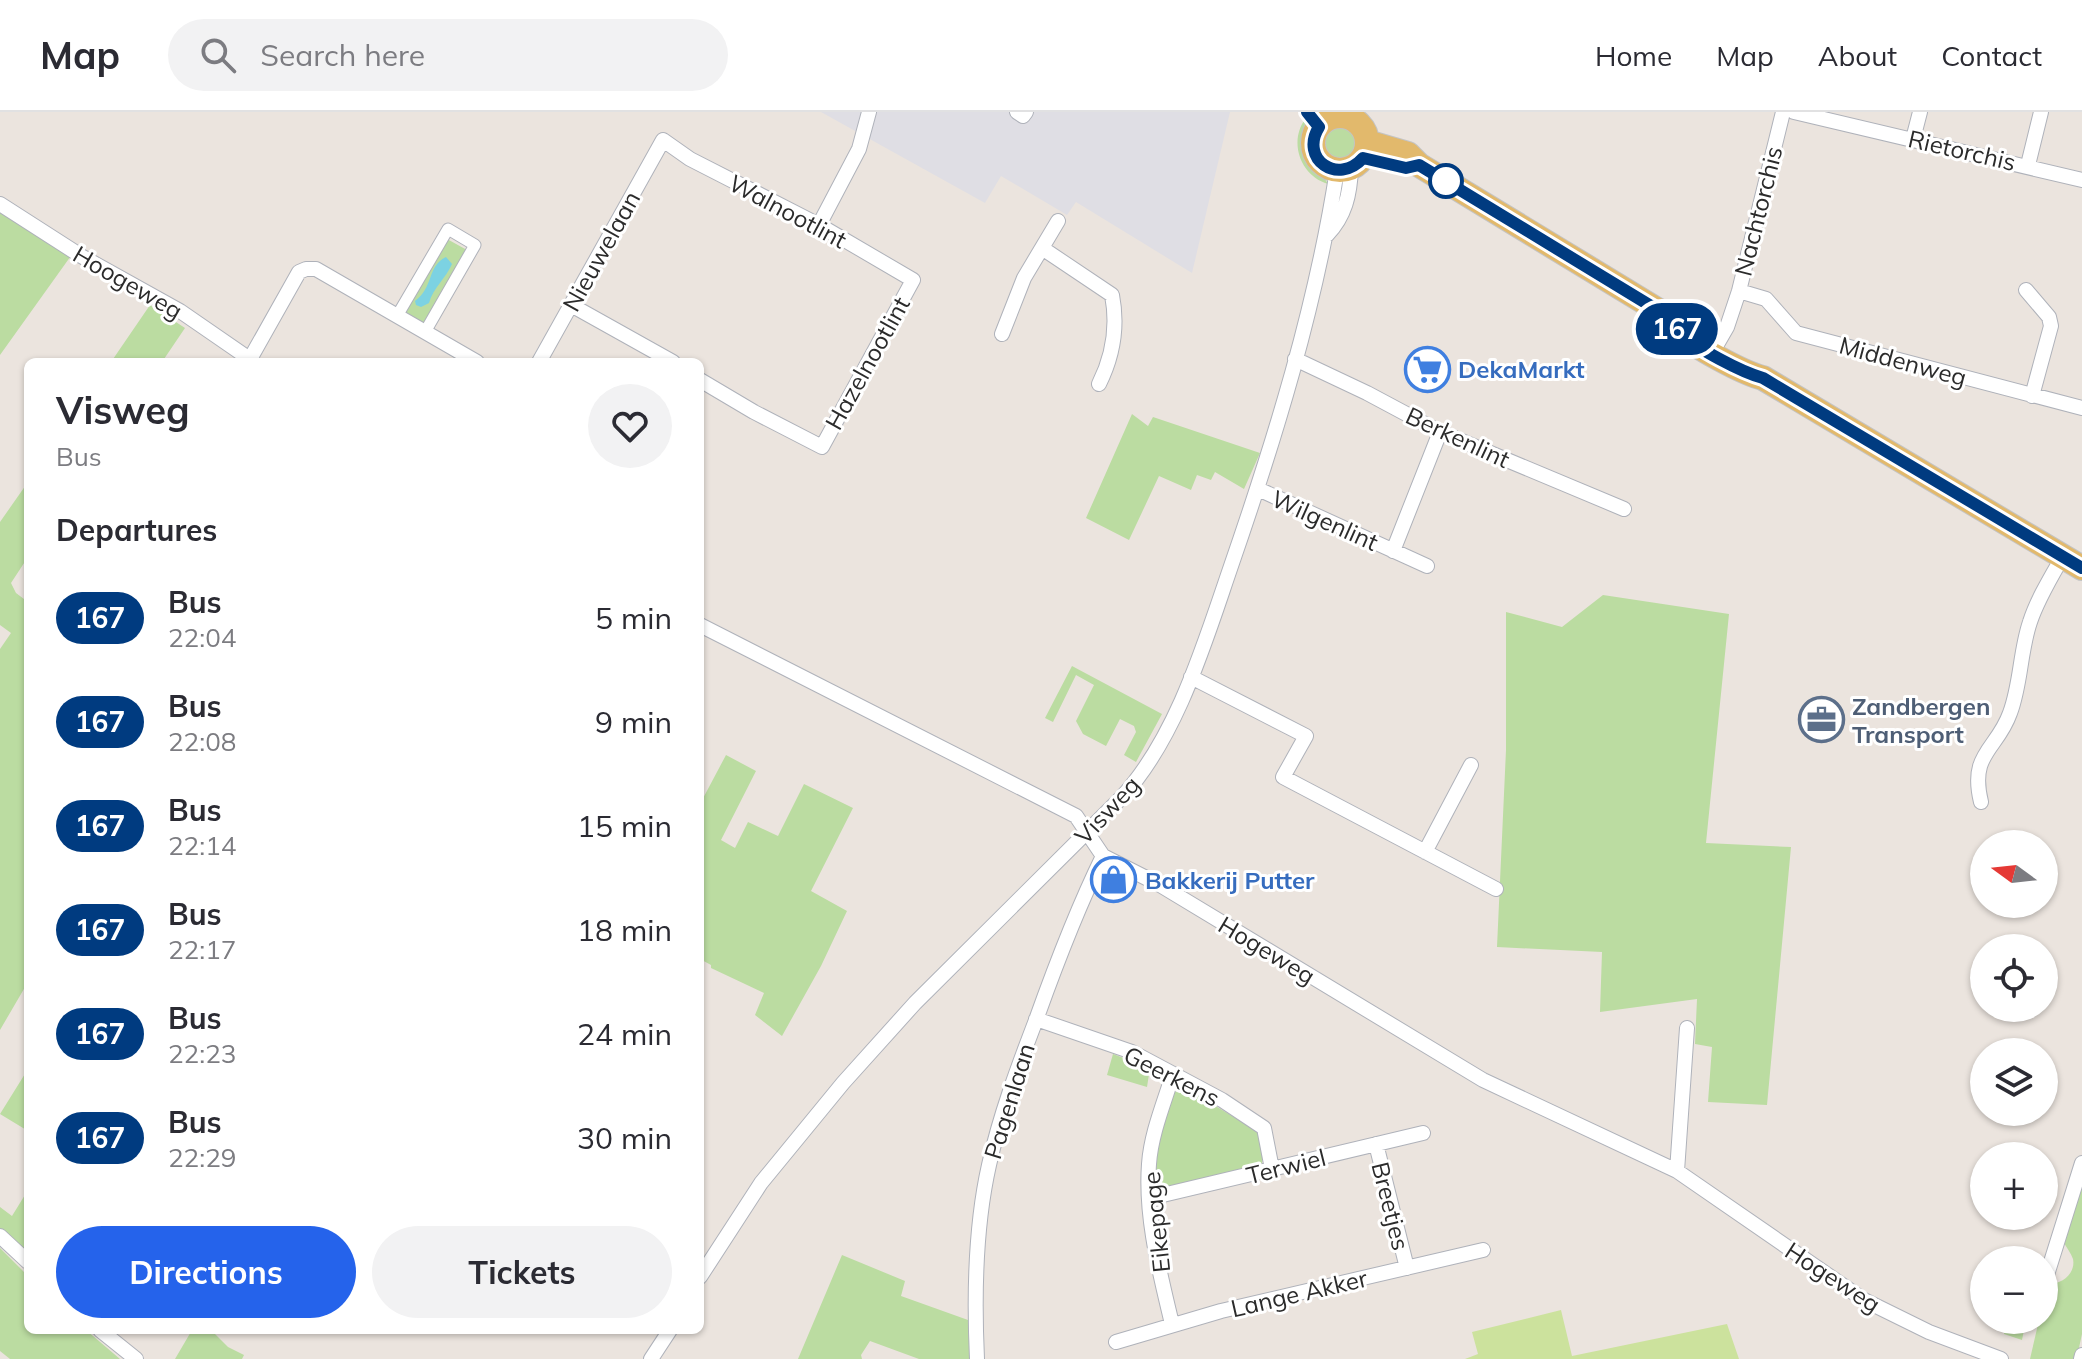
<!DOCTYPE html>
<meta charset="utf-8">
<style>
body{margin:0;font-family:Mulish,sans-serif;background:#f2f2f3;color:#2b2b33;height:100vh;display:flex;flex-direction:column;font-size:30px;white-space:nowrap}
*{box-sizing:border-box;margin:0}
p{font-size:26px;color:#7c7c81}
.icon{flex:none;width:44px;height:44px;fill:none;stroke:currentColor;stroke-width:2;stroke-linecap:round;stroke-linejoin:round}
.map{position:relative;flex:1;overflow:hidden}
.sheet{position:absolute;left:24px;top:246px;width:680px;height:976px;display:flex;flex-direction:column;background:#fff;border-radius:12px;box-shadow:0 2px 6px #0004}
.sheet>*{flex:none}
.badge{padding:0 16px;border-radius:26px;font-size:28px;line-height:52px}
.needle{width:52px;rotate:285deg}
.tools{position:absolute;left:1970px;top:718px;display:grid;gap:16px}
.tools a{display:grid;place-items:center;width:88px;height:88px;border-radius:50%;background:#fff;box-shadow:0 2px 6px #0004;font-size:40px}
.map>.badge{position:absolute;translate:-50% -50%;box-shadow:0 0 0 4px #fff}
h2{padding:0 32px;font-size:30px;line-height:72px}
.round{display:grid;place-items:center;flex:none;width:84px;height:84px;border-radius:42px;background:#f2f2f3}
.overview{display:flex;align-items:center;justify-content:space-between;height:136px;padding:0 32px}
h1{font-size:38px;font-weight:700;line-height:60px}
.primary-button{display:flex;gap:16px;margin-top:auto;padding:16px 32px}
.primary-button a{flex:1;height:92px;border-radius:48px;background:#2563eb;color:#fff;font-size:32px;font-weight:700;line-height:92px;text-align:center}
.primary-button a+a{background:#f2f2f3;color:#2b2b33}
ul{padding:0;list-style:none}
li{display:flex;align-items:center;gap:24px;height:104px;padding:0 32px}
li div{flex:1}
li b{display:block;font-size:30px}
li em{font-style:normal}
li .badge{min-width:88px;font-weight:700;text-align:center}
header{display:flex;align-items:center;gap:48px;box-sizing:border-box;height:112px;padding:0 40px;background:#fff;border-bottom:2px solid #e1e1e2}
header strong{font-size:38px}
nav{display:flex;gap:44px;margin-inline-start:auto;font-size:28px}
.search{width:560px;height:72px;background:#f2f2f3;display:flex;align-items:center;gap:20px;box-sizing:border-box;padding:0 28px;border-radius:44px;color:#7c7c81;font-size:30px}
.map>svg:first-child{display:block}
.industrial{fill:#dfdee4}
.green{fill:#bbdca1}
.pitch{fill:#cce29d}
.water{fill:#7cd2e2}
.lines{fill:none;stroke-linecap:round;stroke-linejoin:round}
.pedestrian-casing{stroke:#afb2ba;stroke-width:13}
.minor-casing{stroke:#afb2ba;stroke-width:16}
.primary-casing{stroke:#c4c4c4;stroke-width:26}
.pedestrian{stroke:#fff;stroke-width:11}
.minor{stroke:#fff;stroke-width:14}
.primary{stroke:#e2b96c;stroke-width:24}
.line-casing{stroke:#fff;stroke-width:18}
.line{stroke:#003b80;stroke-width:12}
.stop-dot{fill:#fff;stroke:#003b80;stroke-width:4}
.labels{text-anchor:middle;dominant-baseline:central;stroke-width:6;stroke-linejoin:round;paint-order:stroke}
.street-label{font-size:24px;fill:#2b2b2b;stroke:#fff}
.shop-label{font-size:24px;font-weight:bold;fill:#366cbe;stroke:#fff;text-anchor:start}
.service-label{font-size:24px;font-weight:bold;fill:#4e5e75;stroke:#fff;text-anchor:start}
</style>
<header>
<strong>Map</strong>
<div class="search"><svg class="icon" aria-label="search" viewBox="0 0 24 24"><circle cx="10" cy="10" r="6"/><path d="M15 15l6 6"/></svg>Search here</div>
<nav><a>Home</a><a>Map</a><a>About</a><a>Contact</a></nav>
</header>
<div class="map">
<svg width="2082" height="1247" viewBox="0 0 2082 1247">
<rect width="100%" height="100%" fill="#ebe4de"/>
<!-- industrial -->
<path class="industrial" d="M821,0H1230L1192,161L1076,90L1067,103L1001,64L985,91Z"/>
<!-- green -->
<path class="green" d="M1306,6L1309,14V41L1328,72C1300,64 1288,29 1306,6Z
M1323 31a18 18 0 1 1 36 0a18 18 0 1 1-36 0Z
M0,95L73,141L0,243Z
M447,127L467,138L426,212H423L403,200Z
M150,193L185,216L162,250H111Z
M1132,302L1148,314L1153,305L1260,341L1244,377L1215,360L1211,368L1197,363L1191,378L1159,364L1129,428L1086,406Z
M28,370V445L11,471L16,481L28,490V870L0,918V537L11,521L0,513V410Z
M1603,483L1729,502L1706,731L1791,735L1767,993L1708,990L1712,935L1695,932L1697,887L1600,900L1602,840L1497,835L1506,638V500L1562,515Z
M1072,554L1162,602L1136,650L1124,643L1136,620L1134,614L1120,607L1106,634L1083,622L1076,609L1094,573L1076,563L1053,610L1045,606Z
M726,643L756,659L721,728L735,736L748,710L778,724L804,672L853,696L811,779L847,799L821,854L782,924L755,903L764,881L711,856V853L700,847V692Z
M1113,942L1150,956L1147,975L1107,963Z
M28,957V1019L0,1002Z
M1182,976L1189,978L1257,1019L1263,1038L1262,1051L1258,1054L1160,1077L1152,1070L1155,1037L1173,981Z
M2082,1067V1222L2077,1245L2076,1247H2030L2039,1208H2044V1186L2047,1172C2061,1173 2076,1162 2073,1147C2071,1141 2066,1135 2063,1129Z
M28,1078V1142L0,1117V1095L12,1104Z
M0,1136L28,1164V1218H86L120,1247H10L0,1239Z
M842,1143L905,1169L901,1184L968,1208L970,1247H919L870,1229L861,1243L862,1247H798Z
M2007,1208H2026L2022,1228L2004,1222Z
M192,1218H211L228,1235L244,1243L242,1247H175Z"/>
<!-- pitch -->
<path class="pitch" d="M1561,1198L1572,1244L1727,1212L1739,1247H1465L1478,1242L1472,1220Z"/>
<!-- water -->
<path class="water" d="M446,145L452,152C446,166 433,176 429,191L421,195L416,193L415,189C434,175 427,154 446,145Z"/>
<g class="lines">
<defs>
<path id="pedestrian" d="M397,204L448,117L475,133L425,220"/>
<path id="minor" d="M1017,0L1023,4L1026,0
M1794,0L2082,68
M1350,6L1352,0
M1913,27L1920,0
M2028,53L2041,0
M0,92L81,144L180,199L254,250
M819,113L859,37L869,0
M1327,123C1345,104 1350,83 1351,56
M1042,136L1112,183C1118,214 1113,244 1099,272
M2026,178L2049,205L2051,214L2032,284
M1739,179L1766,187L1796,221L2082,296
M571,193L673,250
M1002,222L1024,166L1058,109
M1712,241L1727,215L1739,179L1783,0
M250,247L299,160L306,157H316L477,250
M1295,247L1367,281L1440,320L1624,397
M539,250L663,28L690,47L819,113L913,168L822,335L754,300L700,268
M1258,377L1427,454
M1393,439L1440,320
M700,513L1076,704L1103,744L1160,773L1483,968L1677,1059L1864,1188L1929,1220L2001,1247
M1191,565L1306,624L1283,665L1496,777
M1981,690C1969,641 1997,638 2010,601C2021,572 2020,539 2030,510C2037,488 2051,465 2063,444
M1425,740L1471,653
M1036,907L1132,940L1222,988L1264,1016L1272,1057
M1376,1032L1407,1156
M1677,1059L1687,916
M1150,1086L1423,1021
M0,1124L28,1150
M700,1165L761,1071L843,971L915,891L1121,686C1176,627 1204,533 1230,457C1275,327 1316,194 1337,58
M2046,1166L2082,1051
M1172,1212C1160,1161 1145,1106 1149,1052C1151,1022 1164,991 1173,962
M100,1218L136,1247
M1116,1230L1221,1199L1483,1138
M651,1247L670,1218
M977,1247C974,1184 975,1115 989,1053C1000,1003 1018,955 1036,908C1056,852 1077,797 1103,744
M2081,1247L2082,1243"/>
<path id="primary" d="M1313 31a27 27 0 1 1 54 0a27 27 0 1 1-54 0Z
M1367,30L1408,42L1419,53L1669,205L1684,208
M1669,205C1672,210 1675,217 1680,221C1695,235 1743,261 1763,266L2082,456"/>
</defs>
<!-- pedestrian casing -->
<use href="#pedestrian" class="pedestrian-casing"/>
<!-- minor casing -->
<use href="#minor" class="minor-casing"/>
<!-- primary casing -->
<use href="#primary" class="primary-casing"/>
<!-- pedestrian -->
<use href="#pedestrian" class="pedestrian"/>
<!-- minor -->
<use href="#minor" class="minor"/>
<!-- primary -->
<use href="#primary" class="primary"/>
</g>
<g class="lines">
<defs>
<path id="line" d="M1307,0L1319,15C1299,47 1338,74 1363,46L1406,56L1419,53L1669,205C1672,210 1675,217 1680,221C1696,236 1741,260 1763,266L2082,456"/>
</defs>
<!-- line casing -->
<use href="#line" class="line-casing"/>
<!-- line -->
<use href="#line" class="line"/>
</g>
<!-- icons -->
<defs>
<symbol id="supermarket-ring" viewBox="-11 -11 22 22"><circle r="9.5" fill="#fff" stroke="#3f7fe0" stroke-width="1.5"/><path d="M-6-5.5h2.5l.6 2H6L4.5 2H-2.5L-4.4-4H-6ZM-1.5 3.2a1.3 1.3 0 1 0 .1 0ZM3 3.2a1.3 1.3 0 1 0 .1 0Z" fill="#3f7fe0"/></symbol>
<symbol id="office-ring" viewBox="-11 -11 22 22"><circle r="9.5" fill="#fff" stroke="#5c6f8a" stroke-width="1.5"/><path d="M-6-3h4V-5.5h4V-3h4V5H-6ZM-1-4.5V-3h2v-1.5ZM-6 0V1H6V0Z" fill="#5c6f8a"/></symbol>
<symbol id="shop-ring" viewBox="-11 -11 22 22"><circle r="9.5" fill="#fff" stroke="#3f7fe0" stroke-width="1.5"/><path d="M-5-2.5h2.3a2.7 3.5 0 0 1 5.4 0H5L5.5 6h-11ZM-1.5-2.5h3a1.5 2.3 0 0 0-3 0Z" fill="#3f7fe0"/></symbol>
</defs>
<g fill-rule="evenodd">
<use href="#supermarket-ring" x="1402" y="232" width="51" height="51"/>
<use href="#office-ring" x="1796" y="582" width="51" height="51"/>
<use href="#shop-ring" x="1088" y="742" width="51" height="51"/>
</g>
<!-- markers -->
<circle class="stop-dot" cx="1446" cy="69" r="16"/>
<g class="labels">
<!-- street labels -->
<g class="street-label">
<text transform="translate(1962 38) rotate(13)">Rietorchis</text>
<text transform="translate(788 99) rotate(28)">Walnootlint</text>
<text transform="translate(1758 99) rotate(-76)">Nachtorchis</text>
<text transform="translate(601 139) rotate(-61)">Nieuwelaan</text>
<text transform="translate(128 170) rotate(30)">Hoogeweg</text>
<text transform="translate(1903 249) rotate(15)">Middenweg</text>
<text transform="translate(867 251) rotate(-61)">Hazelnootlint</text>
<text transform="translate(1458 325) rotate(25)">Berkenlint</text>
<text transform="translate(1325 408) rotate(24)">Wilgenlint</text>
<text transform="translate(1107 698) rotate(-47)">Visweg</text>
<text transform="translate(1267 838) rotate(31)">Hogeweg</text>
<text transform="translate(1172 964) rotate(27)">Geerkens</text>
<text transform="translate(1009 989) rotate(-73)">Pagenlaan</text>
<text transform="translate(1286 1054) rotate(-14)">Terwiel</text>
<text transform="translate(1391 1094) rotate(76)">Breetjes</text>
<text transform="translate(1156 1110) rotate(-96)">Eikepage</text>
<text transform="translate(1833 1165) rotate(33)">Hogeweg</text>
<text transform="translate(1299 1181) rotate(-13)">Lange Akker</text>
</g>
<!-- shop labels -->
<g class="shop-label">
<text x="1458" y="257">DekaMarkt</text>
<text x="1145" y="768">Bakkerij Putter</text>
</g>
<!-- service labels -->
<g class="service-label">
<text x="1852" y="594">Zandbergen<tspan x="1852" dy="28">Transport</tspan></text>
</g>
</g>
</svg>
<div class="tools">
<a><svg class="needle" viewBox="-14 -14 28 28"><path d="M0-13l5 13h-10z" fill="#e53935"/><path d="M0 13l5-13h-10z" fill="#7c7c81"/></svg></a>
<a><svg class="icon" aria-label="locate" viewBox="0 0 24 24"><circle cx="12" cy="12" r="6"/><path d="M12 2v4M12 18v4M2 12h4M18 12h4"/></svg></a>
<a><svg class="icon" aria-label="layers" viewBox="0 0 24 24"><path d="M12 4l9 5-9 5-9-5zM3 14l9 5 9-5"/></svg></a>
<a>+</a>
<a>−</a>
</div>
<b class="badge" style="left:1677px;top:217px;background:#003b80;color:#fff">167</b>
<section class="sheet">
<div class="overview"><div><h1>Visweg</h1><p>Bus</p></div><a class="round"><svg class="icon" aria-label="heart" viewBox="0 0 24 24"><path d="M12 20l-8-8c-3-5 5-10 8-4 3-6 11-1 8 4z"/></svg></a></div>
<h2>Departures</h2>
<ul>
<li><span class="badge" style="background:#003b80;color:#fff">167</span><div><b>Bus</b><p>22:04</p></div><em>5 min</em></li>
<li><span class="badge" style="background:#003b80;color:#fff">167</span><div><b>Bus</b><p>22:08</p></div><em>9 min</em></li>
<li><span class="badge" style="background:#003b80;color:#fff">167</span><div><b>Bus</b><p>22:14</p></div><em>15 min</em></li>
<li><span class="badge" style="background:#003b80;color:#fff">167</span><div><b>Bus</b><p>22:17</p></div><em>18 min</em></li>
<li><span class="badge" style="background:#003b80;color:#fff">167</span><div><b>Bus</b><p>22:23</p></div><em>24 min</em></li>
<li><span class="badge" style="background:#003b80;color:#fff">167</span><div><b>Bus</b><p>22:29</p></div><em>30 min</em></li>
</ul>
<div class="primary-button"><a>Directions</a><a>Tickets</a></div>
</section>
</div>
